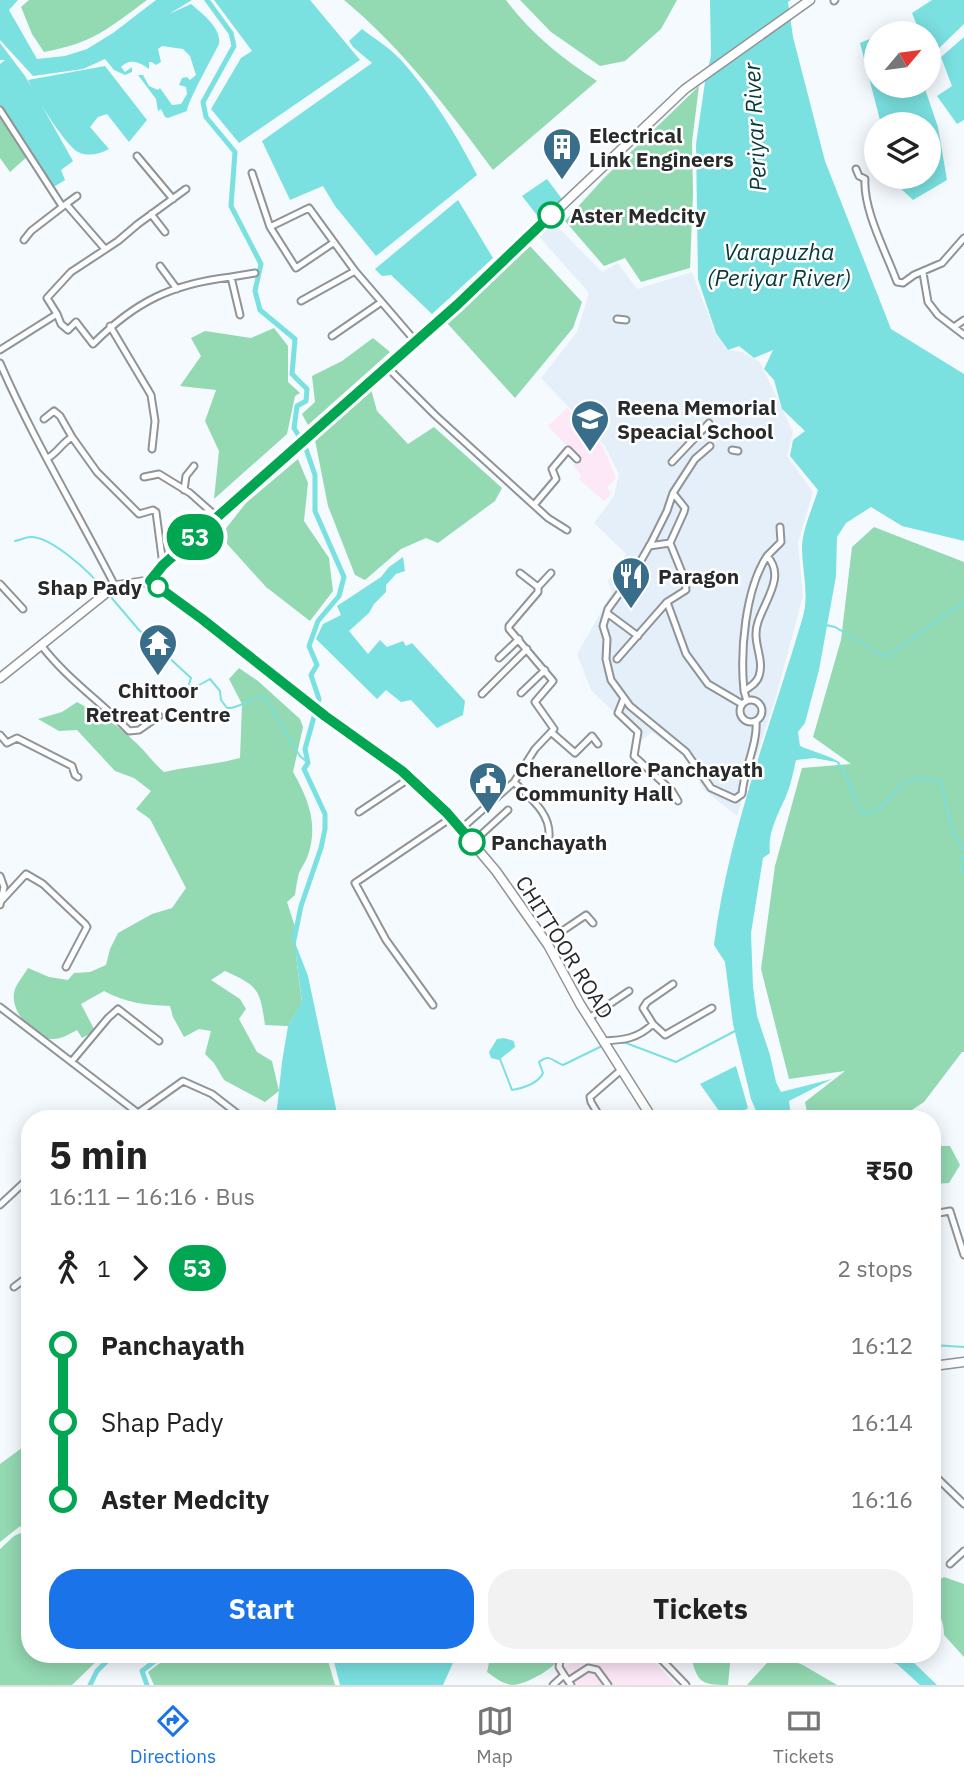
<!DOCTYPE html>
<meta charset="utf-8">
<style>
body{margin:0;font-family:"IBM Plex Sans",sans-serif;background:#f2f2f2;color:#222;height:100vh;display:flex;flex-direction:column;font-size:26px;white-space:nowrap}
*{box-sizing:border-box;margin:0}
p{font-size:23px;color:#767676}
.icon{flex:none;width:38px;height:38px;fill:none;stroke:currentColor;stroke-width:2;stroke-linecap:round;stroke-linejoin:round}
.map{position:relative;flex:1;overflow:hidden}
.drawer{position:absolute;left:21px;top:1110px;width:920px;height:553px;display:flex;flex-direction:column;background:#fff;border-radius:28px;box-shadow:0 4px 18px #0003}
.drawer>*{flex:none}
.badge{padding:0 14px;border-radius:23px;font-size:24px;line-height:46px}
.needle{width:46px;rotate:61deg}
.fabs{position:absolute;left:864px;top:21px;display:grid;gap:14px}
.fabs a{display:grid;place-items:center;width:77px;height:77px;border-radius:50%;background:#fff;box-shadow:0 4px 18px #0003;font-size:35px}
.map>.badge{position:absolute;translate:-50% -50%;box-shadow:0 0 0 4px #fff}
.legs{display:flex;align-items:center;gap:10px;height:77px;padding:0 28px;font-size:23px}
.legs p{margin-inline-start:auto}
.summary{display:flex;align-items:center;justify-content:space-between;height:119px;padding:0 28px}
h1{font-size:38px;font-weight:700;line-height:52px}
.cta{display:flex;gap:14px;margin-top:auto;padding:14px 28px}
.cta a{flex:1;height:80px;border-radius:28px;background:#1a73e8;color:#fff;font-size:28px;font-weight:700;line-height:80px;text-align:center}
.cta a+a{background:#f2f2f2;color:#222}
ul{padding:0 28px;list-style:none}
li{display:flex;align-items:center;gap:24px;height:77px;font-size:26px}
li i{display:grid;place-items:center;width:10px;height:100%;margin:0 9px;background:currentColor}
li i::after{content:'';width:18px;height:18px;margin:-9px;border:5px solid;border-radius:50%;background:#fff}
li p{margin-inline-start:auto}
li:first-child i{background:linear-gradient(#0000 50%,currentColor 0)}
li:last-child i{background:linear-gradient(currentColor 50%,#0000 0)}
.menu{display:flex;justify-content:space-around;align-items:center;height:98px;border-top:2px solid #e0e0e0;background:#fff;font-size:19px;color:#767676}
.menu a{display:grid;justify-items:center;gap:4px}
.menu .active{color:#1a73e8}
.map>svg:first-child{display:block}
.built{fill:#e4eff9}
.education{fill:#fde8f7}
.green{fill:#93d9b2}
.water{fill:#7ae0e0}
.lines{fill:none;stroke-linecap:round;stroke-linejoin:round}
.stream{stroke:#7ae0e0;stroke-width:2}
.canal{stroke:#7ae0e0;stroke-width:5}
.minor-casing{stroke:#8f9498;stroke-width:9}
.secondary-casing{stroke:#8f9498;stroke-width:11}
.minor{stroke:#fff;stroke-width:5}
.secondary{stroke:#fff;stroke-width:8}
.line-1-casing{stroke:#fff;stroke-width:16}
.line-1{stroke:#00a651;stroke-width:10}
.stop-1-dot{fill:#fff;stroke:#00a651;stroke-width:3.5}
.labels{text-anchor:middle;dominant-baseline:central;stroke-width:5;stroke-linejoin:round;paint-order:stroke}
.poi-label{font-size:21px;font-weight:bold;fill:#27292a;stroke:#fff;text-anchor:start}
.stop-label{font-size:21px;font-weight:bold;fill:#27292a;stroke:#fff;text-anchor:start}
.street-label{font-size:21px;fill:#27292a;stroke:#fff}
.water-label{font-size:23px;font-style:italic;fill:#063939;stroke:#fff}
</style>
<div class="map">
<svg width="964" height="1685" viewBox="0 0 964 1685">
<rect width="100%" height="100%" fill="#f5faff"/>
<!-- built -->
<path class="built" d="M551,220L602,272L618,263L637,289L692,272L714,330L726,349L742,352L760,362L793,432L787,456L813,492L798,543L803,596L777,693L737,816L703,789L686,757L652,732L642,740L591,690L577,654L612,593L608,581L626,554L594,523L614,496L619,474L604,445L541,378L577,332L589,293L536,233Z"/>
<!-- education -->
<path class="education" d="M567,408L603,446L616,478L607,488L612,493L604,501L579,479L581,475L573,466L580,459L548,426Z
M582,1654H647L676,1685H577L565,1668Z"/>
<!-- green -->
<path class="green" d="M29,0H147C108,29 93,43 44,52L32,34L21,7Z
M344,0H506C530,33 563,59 597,81L493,170C447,108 404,50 344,0Z
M520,0H677L661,29L625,61L600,66L551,32Z
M699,86L692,142L693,193L690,268L641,282L625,258L604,266L565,221L604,178Z
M0,114L28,156L10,172L0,158Z
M530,246L582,302L573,328L515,398L447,323Z
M274,328L288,346V382L300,393L295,396L287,434L214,499L219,451L205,421L216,390L180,386L201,356L191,338L205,331L251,338Z
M373,338L390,352L308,425L302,414L315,402L312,376L342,361Z
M371,389L377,411L408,444L434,427L502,488L495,501L438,543L426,538L401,549L365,580L355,575L328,506L315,440Z
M298,459L308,483L304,521L329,558L333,591L310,621L266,587L220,536L246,503Z
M874,527L964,562V1052H962L924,1102L900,1118H808L805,1102L845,1071L789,1079L761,969L775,866L802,768L851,764L813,737L841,640L852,547Z
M239,668L258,681L300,719L303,727L293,772C309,800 319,826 307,858C305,863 301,868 299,873C297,880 296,888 295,895L287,902L296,930V956L302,1003L288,1026L265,1025C260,990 259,986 225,971L211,980L240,999L246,1009L239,1019L257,1052L272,1061L279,1091L265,1102L224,1080L214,1063L205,1054L211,1031L199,1029L184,1037L173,1017L170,1006C146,1005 126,1003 104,991L81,1004L95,1031L82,1038L77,1030C69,1034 61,1040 50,1039C32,1035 11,1012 14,993C15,985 24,975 28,968L49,977L68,980L74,973L90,972L106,965L110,949L118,933L152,914L172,908L186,888L150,819L136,809L151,791L134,778L115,771L77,730L59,731L38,719L62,712L77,702C97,713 117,724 133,740C145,750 152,762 164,772C189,766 214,765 240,758L242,704L229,679Z
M933,1146H950L960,1165L949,1183L933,1184Z
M30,1442V1523L19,1527L0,1542V1464Z
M30,1529V1654H104L72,1685H0V1549L14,1536Z
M944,1577L964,1584V1657L944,1635C944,1625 942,1615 933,1610V1583Z
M172,1654H326L335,1685H154L148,1672Z
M491,1654H562C558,1667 526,1685 512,1685C503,1684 494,1677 487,1672Z
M690,1654H731L728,1685C698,1685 698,1681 690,1654Z
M775,1654L803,1665L837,1685H747Z"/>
<!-- water -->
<path class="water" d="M0,0H18L9,10L37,59L65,56L87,49L113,33L156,0H192L169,14L191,4C203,14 222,29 219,44C213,56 187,103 187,111L168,118L165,117L161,109L158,111L156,99L138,75H143L149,86L158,90L160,88L172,105L181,104L187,94L186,87L179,85L182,78L187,77L190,80L196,75L190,56L183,49L162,46L158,49L161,62L156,65L152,62H149V69C139,62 130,58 121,67L125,72L132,67V72L125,75L114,70L105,59L83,69L33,76L0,40Z
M214,0H310L360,60L239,143L211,109L241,58L252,51Z
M710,0H791L788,2L793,37L825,161L891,329L964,374V541L902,526L871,507L846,523L837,537L836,576L819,670L805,723L798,732L800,746C814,752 828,755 841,763L814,758L796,760C794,769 792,779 789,788C782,809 767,829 770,853L763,858L751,933L753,987L757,1016L770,1055L776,1082L781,1092L832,1079L789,1101L791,1118H759L751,1099L733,1024L725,962L714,945C728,833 770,728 802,620C810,595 802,572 802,546C803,528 813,507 818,490L790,456L793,440L805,431L782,409L774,380L764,369L773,350L754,358L739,346L728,350L716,333L698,279L696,144L705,82L711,56Z
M932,0H964V24L932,55L929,51V33H920L912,13Z
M362,29C375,39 390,48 401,60C432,95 456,134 477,175L376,256L335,206L323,186L290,200L262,141L372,63L353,47L349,41Z
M877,36V86H924L938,127L947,180L913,200L896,184L894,177H929V124H881L860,43Z
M964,37V120L957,124L937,96L952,86L941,57Z
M0,43L25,76L73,161L61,170L65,180L52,188L0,107V64L5,60H0Z
M105,66L147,120L129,142L107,114L98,117L90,127L109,149C100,154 88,157 78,152C65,145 34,95 28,80Z
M547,179L562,199L540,219L522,196Z
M458,200L493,258L432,314L391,275L382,276L375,269Z
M403,557L405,571L396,574L386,585V592L374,604L369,613L349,631L368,654L380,640L387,647L403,641L406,646L412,643L465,701L463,715L437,728L411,700L401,702L386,690L377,699L316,639L323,624L341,615L337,606L381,577L389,567Z
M294,940L308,976L338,1118H276L282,1062L288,1026L302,1002Z
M504,1038L514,1041L515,1047L499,1060L491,1058L489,1052L497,1039Z
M736,1066L748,1108L731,1118H724L700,1084Z
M332,1654H457L443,1685H340Z
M856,1654H905L937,1685H920L897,1664Z"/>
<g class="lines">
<!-- stream -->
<path class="stream" d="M15,541C20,540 26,537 31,537C52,537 91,573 103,589
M110,596L139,630L191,678L189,684L192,689L210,679L220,691L221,700L227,708C241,709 250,696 264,696L300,756L308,763
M826,625L835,627L886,657L964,602
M838,763C851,778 851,800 864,814C896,811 889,769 940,780L953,832L964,850
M962,872L960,863L964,855
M619,1042L626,1043L676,1062L735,1031
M500,1059L512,1090C523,1088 538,1084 543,1073L539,1062C551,1053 553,1062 563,1065L604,1045
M933,1345L964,1347"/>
<!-- canal -->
<path class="canal" d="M207,0L231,33L234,46L203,102L206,117L235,152L231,206L261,264L255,291L260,310L295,339L292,374L307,389L306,401L297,406L294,428L305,446L315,475V511L344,577L339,596L318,621L309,646L317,665L311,675L319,699L305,749L308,763L304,769L325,814V829L321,848L301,906L294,940
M90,1685L97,1671L114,1654
M147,1685L142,1671L164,1654"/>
<defs>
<path id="minor" d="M834,1L835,0
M0,110L62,206
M137,156L173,199
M856,169L859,176L865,179C863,210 886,252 897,282L903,283L914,275L942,263L964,238
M252,173L270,227L296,268L333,243
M66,204L77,196
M151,214L165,232
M270,227L309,208L355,271L416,342
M24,240L31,231L66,204L105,249
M160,266L177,289
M923,273L928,302L938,315L964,335
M231,277L255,273
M301,301L355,271
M57,314L61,324L68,330L76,322L93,344C135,302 171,284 231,277L240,315
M617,319L626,320
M110,326L151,395L155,421L152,449
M954,327L964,320
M332,336L380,303
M0,350L57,314L47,298L71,272L118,241L138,224L186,189
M0,363C33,439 77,512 115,586
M387,367L435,415L548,518L567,530
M44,419L54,411L60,416L72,437L97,472L139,514L153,510L156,512L163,565
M710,446L695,459L673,493L685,508L684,512L670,543L685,580L686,590L667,602L686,654L708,684L742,704
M732,450L738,451
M48,458C58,452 62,443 72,437
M672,462L709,423
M144,477L159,474L190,493L217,517
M184,490L186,476L194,466
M673,493L667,511L651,543L632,576L608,609L603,626L607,639L606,659L611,680L630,706L686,752L711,788L735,799L742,794C744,769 758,743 756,721
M534,505L556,479L552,469L568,450L577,459
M649,546L670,543
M520,573L538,587
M0,584L23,609
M607,613L638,636
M41,645C66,678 100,701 129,731L139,730L159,716
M499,658L519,639
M617,659L667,602
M744,691C740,651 745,590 767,556
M521,693L545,670
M482,694L527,649
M624,698L618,713L638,732L634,756L672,791L678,801
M740 711a11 11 0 1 1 22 0a11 11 0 1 1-22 0Z
M747,701L744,691C750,687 757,683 759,676C765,658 751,642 758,622C765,600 786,576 767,556L781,542L780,527
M551,732L575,753L592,736L598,744
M0,735L7,743L17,738L72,766L75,775L78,777
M514,782C530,798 551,813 549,837
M359,812L410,778
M461,829L514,782L535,749L554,729L535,702L553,681L509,629V626L538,592V587L551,573
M472,843L508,810
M0,876L4,887L0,905
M2,900L26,874L43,884L85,924L87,927L66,967
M546,942L586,915L593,923
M433,1005L386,940L355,883L451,818
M0,1007L138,1113L183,1081L212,1094L243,1118
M589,1018L629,991
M653,1024L665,1035L712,1008
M603,1041C624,1040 637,1039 653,1024L643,1008L647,1002L673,984
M72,1061L108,1018L118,1009L159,1041
M597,1112L591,1102L590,1097L621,1070
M0,1205L30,1177
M933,1214L950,1211L964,1255
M14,1287L30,1275
M933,1474L964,1504
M950,1564L964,1551
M656,1654L686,1685
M564,1675L559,1667L560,1661L569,1654
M568,1681L588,1668L597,1670L608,1685
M553,1685L564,1675L571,1685"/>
<path id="secondary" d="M150,581L163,565L457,305L685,89L810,0
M0,678L115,586L150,581L202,619L325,716L402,771L447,813L496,871L548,945L580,1004L652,1118
M933,1366L964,1362"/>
</defs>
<!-- minor casing -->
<use href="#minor" class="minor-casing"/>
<!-- secondary casing -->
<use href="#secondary" class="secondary-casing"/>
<!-- minor -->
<use href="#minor" class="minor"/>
<!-- secondary -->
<use href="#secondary" class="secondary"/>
</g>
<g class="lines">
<defs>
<path id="line-1" d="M472,842L447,813L402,771L325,716L202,619L150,581L163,565L457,305L551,215"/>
</defs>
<!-- line-1 casing -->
<use href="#line-1" class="line-1-casing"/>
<!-- line-1 -->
<use href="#line-1" class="line-1"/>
</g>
<!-- icons -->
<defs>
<symbol id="building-pin" viewBox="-11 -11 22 30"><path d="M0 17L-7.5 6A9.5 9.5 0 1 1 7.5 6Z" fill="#386e8a" stroke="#fff"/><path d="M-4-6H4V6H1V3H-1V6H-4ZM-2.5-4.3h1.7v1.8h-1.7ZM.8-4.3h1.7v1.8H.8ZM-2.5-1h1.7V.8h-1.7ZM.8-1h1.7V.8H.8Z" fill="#fff"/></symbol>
<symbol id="school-pin" viewBox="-11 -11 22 30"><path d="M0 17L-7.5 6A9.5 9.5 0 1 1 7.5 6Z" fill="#386e8a" stroke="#fff"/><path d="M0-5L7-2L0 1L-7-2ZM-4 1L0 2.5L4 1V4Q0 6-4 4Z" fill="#fff"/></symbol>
<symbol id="restaurant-pin" viewBox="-11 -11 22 30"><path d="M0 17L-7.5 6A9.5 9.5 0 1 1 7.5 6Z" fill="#386e8a" stroke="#fff"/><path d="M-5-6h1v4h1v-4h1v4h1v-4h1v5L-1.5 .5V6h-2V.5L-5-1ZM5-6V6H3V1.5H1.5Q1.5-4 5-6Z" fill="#fff"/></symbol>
<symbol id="temple-pin" viewBox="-11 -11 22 30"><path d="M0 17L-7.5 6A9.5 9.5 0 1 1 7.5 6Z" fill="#386e8a" stroke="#fff"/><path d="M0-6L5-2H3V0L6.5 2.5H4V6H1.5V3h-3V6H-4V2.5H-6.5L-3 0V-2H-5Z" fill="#fff"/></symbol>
<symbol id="civic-pin" viewBox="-11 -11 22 30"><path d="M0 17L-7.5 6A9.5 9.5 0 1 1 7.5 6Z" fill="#386e8a" stroke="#fff"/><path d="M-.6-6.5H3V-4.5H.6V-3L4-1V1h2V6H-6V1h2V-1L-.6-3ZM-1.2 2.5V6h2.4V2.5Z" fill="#fff"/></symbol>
</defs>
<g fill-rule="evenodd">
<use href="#building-pin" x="540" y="125" width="44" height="60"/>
<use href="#school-pin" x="568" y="397" width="44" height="60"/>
<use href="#restaurant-pin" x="609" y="554" width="44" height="60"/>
<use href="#temple-pin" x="136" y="621" width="44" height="60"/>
<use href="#civic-pin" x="466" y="759" width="44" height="60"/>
</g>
<!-- markers -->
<g class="stop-1-dot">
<circle cx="551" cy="215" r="12"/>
<circle cx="158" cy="587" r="9"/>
<circle cx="472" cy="842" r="12"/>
</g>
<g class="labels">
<!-- poi labels -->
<g class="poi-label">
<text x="589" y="135">Electrical<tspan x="589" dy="24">Link Engineers</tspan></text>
<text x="617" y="407">Reena Memorial<tspan x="617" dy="24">Speacial School</tspan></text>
<text x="658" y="576">Paragon</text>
<text x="158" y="690" text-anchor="middle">Chittoor<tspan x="158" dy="24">Retreat Centre</tspan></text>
<text x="515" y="769">Cheranellore Panchayath<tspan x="515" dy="24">Community Hall</tspan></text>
</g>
<!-- stop labels -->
<g class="stop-label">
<text x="570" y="215">Aster Medcity</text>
<text x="142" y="587" text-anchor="end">Shap Pady</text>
<text x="491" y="842">Panchayath</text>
</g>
<!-- street labels -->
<g class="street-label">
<text transform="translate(565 947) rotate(58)">CHITTOOR ROAD</text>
</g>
<!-- water labels -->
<g class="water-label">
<text transform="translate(754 127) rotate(-93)">Periyar River</text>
<text x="779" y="251">Varapuzha<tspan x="779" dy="26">(Periyar River)</tspan></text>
</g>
</g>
</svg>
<div class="fabs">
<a><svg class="needle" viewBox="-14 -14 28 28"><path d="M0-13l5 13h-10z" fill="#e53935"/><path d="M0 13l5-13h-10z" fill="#767676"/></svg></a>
<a><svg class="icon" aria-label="layers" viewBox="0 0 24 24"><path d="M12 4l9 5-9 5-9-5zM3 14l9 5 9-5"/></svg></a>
</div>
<b class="badge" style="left:195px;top:537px;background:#00a651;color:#fff">53</b>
<section class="drawer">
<div class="summary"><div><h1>5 min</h1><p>16:11 – 16:16 · Bus</p></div><b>₹50</b></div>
<div class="legs"><svg class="icon" aria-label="walk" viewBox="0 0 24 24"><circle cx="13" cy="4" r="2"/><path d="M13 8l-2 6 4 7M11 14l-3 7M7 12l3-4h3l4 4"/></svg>1<svg class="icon" aria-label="forward" viewBox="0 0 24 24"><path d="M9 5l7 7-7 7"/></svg><b class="badge" style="background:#00a651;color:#fff">53</b><p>2 stops</p></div>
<ul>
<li><i style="color:#00a651"></i><b>Panchayath</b><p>16:12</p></li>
<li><i style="color:#00a651"></i><span>Shap Pady</span><p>16:14</p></li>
<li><i style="color:#00a651"></i><b>Aster Medcity</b><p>16:16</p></li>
</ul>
<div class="cta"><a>Start</a><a>Tickets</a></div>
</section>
</div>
<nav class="menu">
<a class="active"><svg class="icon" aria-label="directions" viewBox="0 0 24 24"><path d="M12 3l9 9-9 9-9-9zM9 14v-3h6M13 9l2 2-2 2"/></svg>Directions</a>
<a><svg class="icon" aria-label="map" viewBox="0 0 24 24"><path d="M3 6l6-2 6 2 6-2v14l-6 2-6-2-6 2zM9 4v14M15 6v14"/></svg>Map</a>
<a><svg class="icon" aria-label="tickets" viewBox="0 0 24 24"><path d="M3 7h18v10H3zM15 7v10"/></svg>Tickets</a>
</nav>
